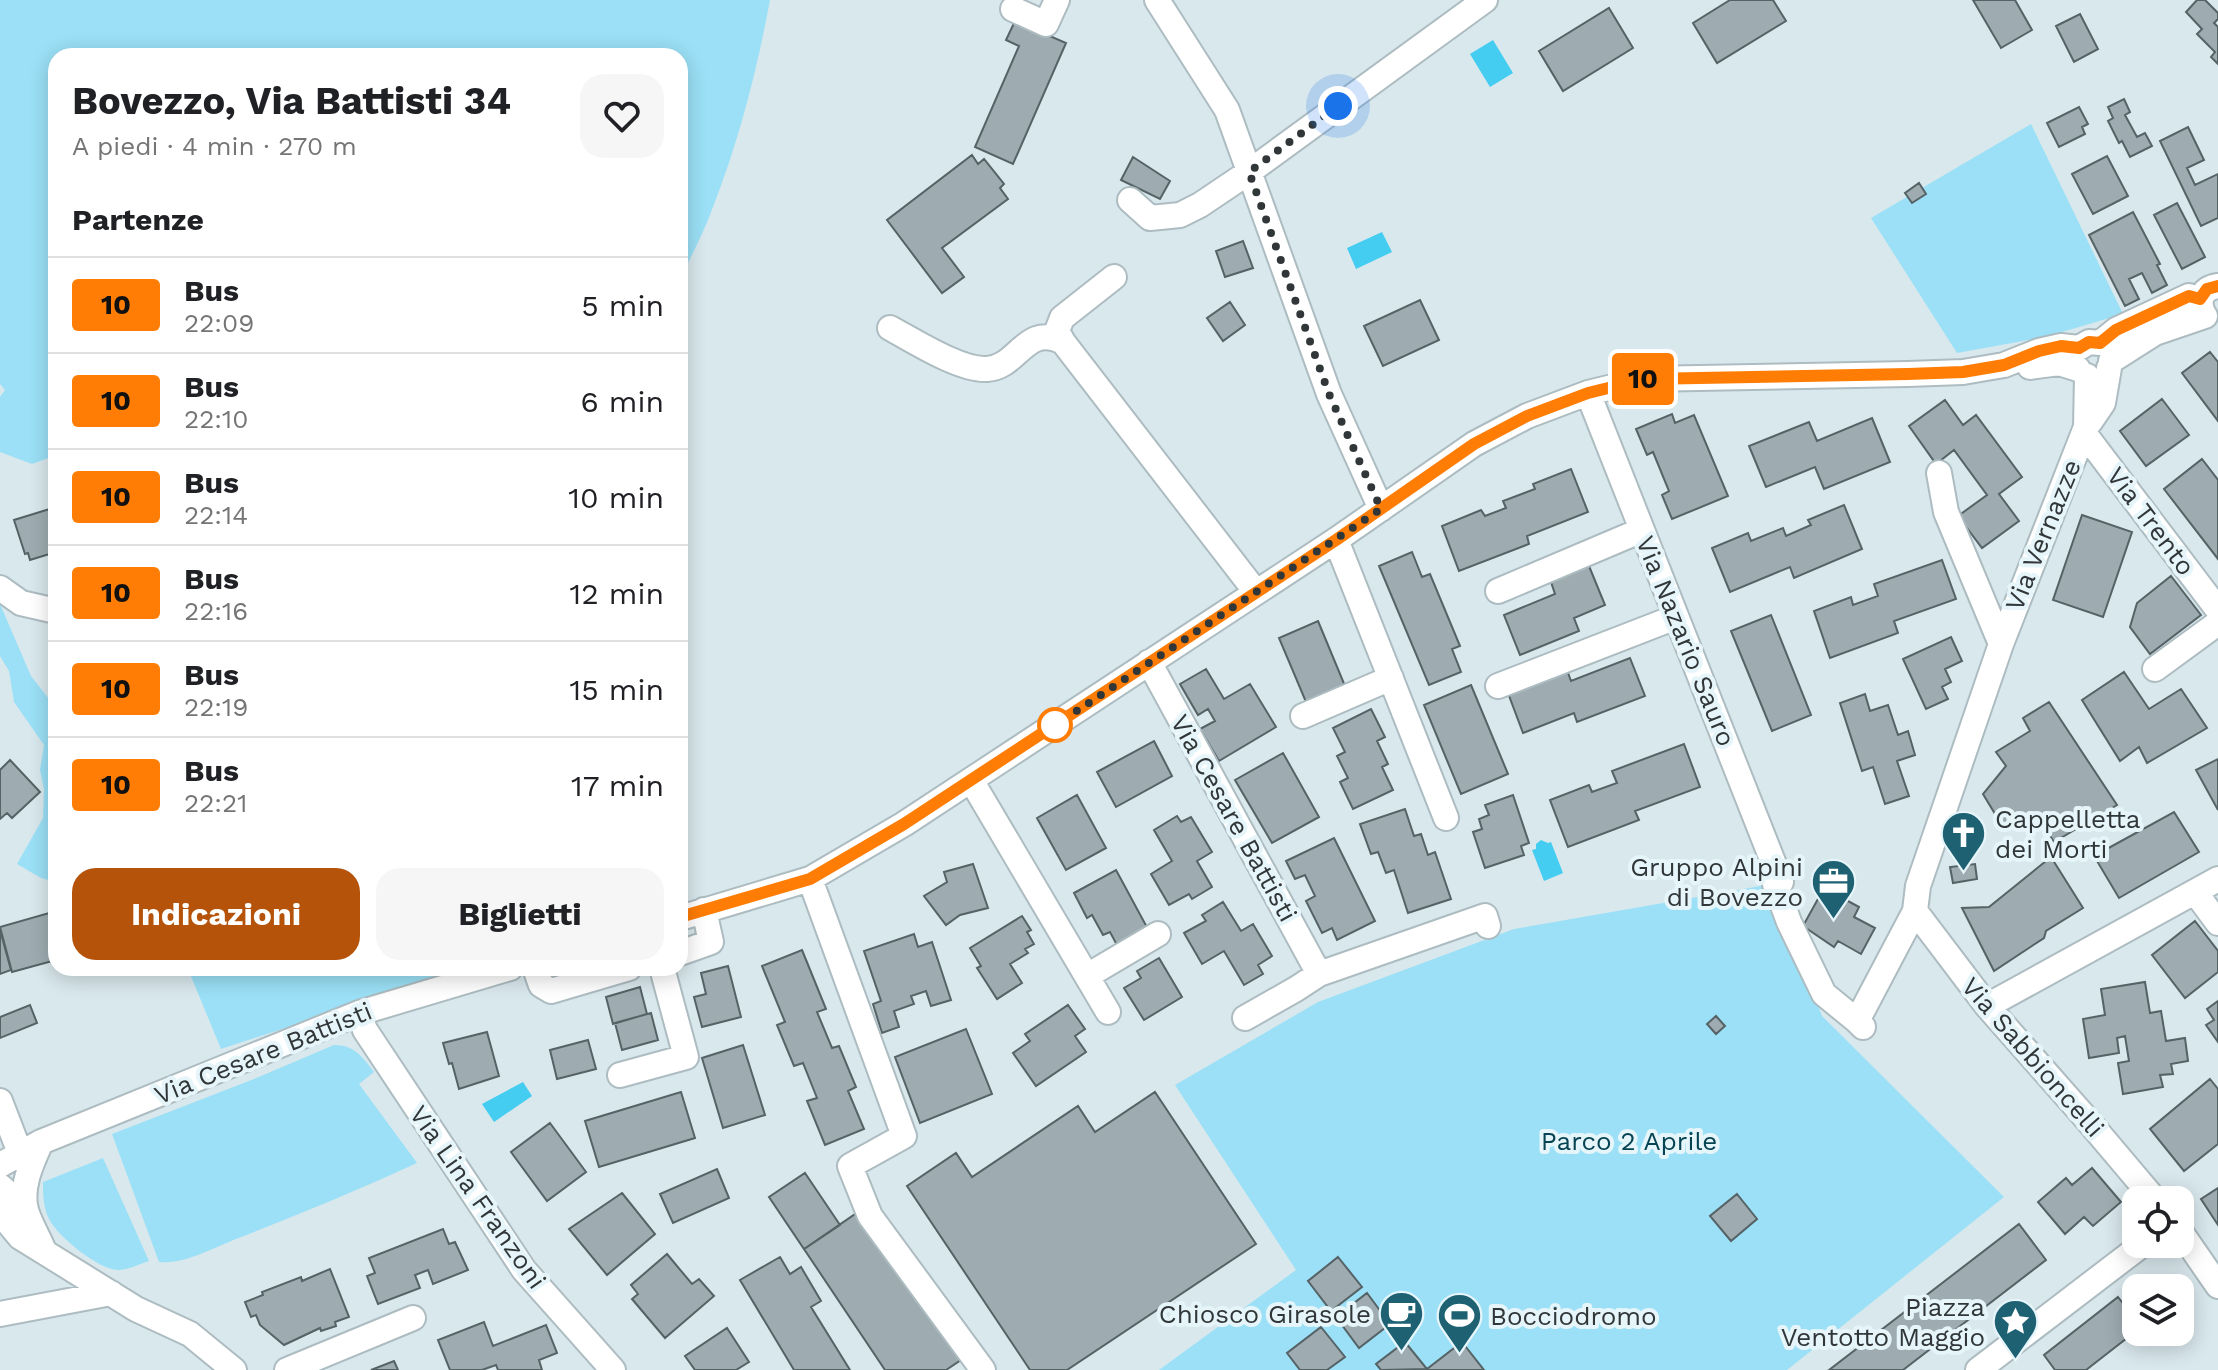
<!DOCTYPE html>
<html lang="it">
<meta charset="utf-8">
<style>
body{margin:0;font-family:"Work Sans",sans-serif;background:#f6f6f6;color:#202124;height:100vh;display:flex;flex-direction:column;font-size:30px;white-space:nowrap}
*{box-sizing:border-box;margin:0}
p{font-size:26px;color:#757577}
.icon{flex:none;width:44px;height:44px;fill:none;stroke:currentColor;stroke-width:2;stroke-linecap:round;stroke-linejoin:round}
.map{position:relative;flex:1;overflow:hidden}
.side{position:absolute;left:48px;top:48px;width:640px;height:928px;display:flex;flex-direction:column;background:#fff;border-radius:24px;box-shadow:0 4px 20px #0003}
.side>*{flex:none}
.badge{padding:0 16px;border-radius:6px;font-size:28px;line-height:52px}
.controls{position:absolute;left:2122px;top:1186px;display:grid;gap:16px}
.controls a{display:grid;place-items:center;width:72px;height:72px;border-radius:16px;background:#fff;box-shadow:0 4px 20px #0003;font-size:40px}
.you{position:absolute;width:40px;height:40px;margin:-20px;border:6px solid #fff;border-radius:50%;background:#1a73e8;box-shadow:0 0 0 12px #1a73e833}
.map>.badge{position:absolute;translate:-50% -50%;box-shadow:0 0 0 4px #fff}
h2{padding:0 24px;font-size:30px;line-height:72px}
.round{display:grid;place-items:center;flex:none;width:84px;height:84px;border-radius:24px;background:#f6f6f6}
.overview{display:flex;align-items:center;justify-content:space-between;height:136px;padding:0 24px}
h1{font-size:38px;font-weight:700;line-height:60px}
.cta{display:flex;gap:16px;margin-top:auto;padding:16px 24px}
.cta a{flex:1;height:92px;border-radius:24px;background:#b45309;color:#fff;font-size:32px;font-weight:700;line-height:92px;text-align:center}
.cta a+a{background:#f6f6f6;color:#202124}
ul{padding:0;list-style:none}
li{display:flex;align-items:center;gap:24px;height:96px;padding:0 24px;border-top:2px solid #e0e0e0}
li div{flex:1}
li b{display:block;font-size:30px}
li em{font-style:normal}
li .badge{min-width:88px;font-weight:700;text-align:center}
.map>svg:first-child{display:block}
.green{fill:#9be0f6}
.water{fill:#44ccf1}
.building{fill:#9eacb1;stroke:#556266;stroke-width:2}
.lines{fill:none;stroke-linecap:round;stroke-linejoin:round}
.minor-casing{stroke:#adbcc1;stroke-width:28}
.minor{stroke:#fff;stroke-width:24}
.line-casing{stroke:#fff;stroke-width:18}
.line{stroke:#ff7d04;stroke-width:12}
.walk{stroke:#313739;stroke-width:8;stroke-dasharray:0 14.4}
.stop-dot{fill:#fff;stroke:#ff7d04;stroke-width:4}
.labels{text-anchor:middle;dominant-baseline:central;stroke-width:8;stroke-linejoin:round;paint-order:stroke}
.street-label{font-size:26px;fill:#313739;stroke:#e6f5fa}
.poi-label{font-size:26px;fill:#313739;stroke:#e6f5fa;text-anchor:end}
.park-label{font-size:26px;fill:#074453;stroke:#e6f5fa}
</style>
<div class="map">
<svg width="2218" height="1370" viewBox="0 0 2218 1370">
<rect width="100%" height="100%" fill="#d9e8ed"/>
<!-- green -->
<path class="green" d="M0,0H770C757,70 739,141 713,207C704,232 691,256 680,280V56H56V455L32,464L0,452V397L5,390L0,384Z
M2031,124L2123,314L2045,337L1957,353L1871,218Z
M0,604L31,676L56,708V882L41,878L17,864L43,818L44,789L40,770L44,745L14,702L9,671L0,656Z
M1772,884L1822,1016L2004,1197L1787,1370H1159L1296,1270L1175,1085L1318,1002L1514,929Z
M196,968H468L221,1049L190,974Z
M334,1045C354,1045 362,1056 374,1072L359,1084L417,1163C359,1190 300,1214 241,1237C217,1246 184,1265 159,1262L112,1134L254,1079Z
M103,1158L149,1261C139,1264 128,1270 118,1270C99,1270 57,1236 49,1219C43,1207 43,1194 43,1182Z"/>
<!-- water -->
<path class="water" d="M1493,40L1513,73L1490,87L1470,54Z
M1382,232L1392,252L1356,269L1347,248Z
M1541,840L1548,843L1551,842L1563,873L1544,881L1532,850L1536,849V844Z
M523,1082L532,1096L494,1122L482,1104Z"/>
<!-- building -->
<path class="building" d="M1730,0H1773L1786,21L1717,63L1693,23Z
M1973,0H2015L2032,30L2001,48Z
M2197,0H2205L2218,13V19L2214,23L2218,27V64L2211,57L2215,52L2197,34L2202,29L2186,12Z
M1609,8L1633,48L1563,91L1539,51Z
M2080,14L2098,49L2074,62L2056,26Z
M1015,21L1066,43L1013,164L975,147L1019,46L1006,40Z
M2124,99L2130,112L2125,115L2137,137L2145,133L2152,146L2130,157L2122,141L2119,143L2108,121L2113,118L2108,107Z
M2079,107L2088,124L2082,127L2085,134L2059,147L2047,123Z
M2188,127L2204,160L2187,168L2195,185L2218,174V218L2201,226L2160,141Z
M972,155L978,164L984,159L1004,184L1000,188L1008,199L942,248L964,277L942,293L887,220Z
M2107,156L2128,196L2093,214L2072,174Z
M1133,157L1170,181L1160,199L1121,180Z
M1919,183L1926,194L1912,203L1905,193Z
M2177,203L2205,257L2182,269L2154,215Z
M2133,212L2160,264L2157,265L2167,285L2152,293L2142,273L2129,279L2139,299L2125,306L2089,235Z
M1243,241L1253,268L1225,277L1216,251Z
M1420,300L1439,340L1383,366L1364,326Z
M1230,302L1245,325L1223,341L1207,318Z
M2210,352L2218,362V421L2182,373Z
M2162,399L2189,435L2146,466L2120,431Z
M1945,400L1963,425L1976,415L2022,477L1999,494L2019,521L1982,548L1958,516L1987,495L1954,450L1936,464L1909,426Z
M1672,414L1675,423L1694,415L1728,496L1672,519L1662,495L1669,491L1653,452L1647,455L1636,429Z
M1872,418L1890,462L1824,489L1815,467L1766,487L1749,446L1809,422L1817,441Z
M2202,459L2218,480V559L2164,489Z
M1571,469L1588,512L1527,536L1529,544L1459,571L1442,526L1481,510L1485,516L1506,508L1503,501L1535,489L1533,484Z
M1844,505L1862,549L1794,578L1790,567L1730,592L1712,548L1748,533L1751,541L1783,528L1786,536L1811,525L1808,520Z
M56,507V552L30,560L28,553L25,554L14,520Z
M2082,515L2132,532L2103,617L2053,600Z
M1412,552L1422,577L1430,574L1460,646L1452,649L1461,672L1429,685L1379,566Z
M1942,560L1956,599L1894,621L1898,633L1830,658L1814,611L1851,597L1853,605L1878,596L1874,584Z
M1589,566L1605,605L1574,618L1579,631L1520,655L1504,615L1555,594L1551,582Z
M2171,576L2201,615L2150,654L2130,627L2137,603Z
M1771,615L1811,715L1772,731L1731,631Z
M1318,621L1345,686L1306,702L1279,638Z
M1951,637L1962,661L1945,669L1951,682L1942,687L1948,699L1926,709L1903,659Z
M1630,658L1645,696L1577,722L1574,713L1523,733L1508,693L1567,670L1571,681Z
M1206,669L1224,699L1250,684L1276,727L1219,761L1200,729L1215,721L1208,709L1198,715L1180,684Z
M2124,672L2149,709L2181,689L2207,728L2147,763L2139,747L2120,761L2082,700Z
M1471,685L1508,774L1461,794L1424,705Z
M1865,694L1870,711L1888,705L1898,735L1908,731L1915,755L1897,761L1909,796L1885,804L1873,767L1862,771L1840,703Z
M2049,702L2117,805L2054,842L2039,819L2003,827L1983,794L2006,766L1996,752L2030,731L2023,718Z
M1371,709L1385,737L1377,741L1388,764L1382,767L1393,790L1353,809L1340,782L1348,778L1337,756L1345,752L1333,728Z
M1154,741L1172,776L1116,807L1097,772Z
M1684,744L1700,787L1635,811L1639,820L1568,847L1550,800L1589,785L1592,792L1617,783L1612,771Z
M1283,753L1319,817L1272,843L1235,780Z
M2218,759V810L2196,770Z
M10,760L40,792L12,818L7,813L0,819V770Z
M1077,795L1106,848L1066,870L1037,818Z
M1513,795L1529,843L1521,846L1524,855L1485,868L1473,832L1482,829L1479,819L1489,815L1485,805Z
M1405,809L1414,836L1421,834L1428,855L1435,852L1451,899L1408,913L1394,870L1386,873L1378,852L1371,854L1360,824Z
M2174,812L2199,852L2119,898L2094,856Z
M1177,816L1181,822L1191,817L1212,852L1197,861L1212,887L1192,899L1189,894L1169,905L1151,874L1172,861L1154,830Z
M1334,838L1375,921L1337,940L1332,928L1322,933L1306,901L1315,896L1305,875L1295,879L1286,861Z
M2051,857L2083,908L2046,931L2044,938L1994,971L1962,908L1989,907Z
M973,864L988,908L960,915L946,925L924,896L947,882L944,872Z
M1975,864L1977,879L1953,883L1950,867Z
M1116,870L1149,931L1118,947L1110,932L1103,935L1092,915L1087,918L1074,893Z
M1824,888L1859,907L1854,917L1875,928L1861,954L1838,941L1834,947L1803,926Z
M1223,902L1241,931L1253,924L1272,956L1258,965L1263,974L1244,985L1224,951L1202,964L1184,933L1206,921L1202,915Z
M56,911V960L12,972L0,927Z
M1022,916L1031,930L1027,932L1034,944L1025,949L1028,953L1010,964L1022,983L997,999L977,968L981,966L970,948Z
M2195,921L2218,951V972L2185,998L2152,955Z
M0,930L11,970L0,974Z
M914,934L918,947L932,942L951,1000L931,1006L926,991L911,996L914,1004L894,1011L899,1027L882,1033L873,1004L881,1001L864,951Z
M802,950L826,1009L817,1012L832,1048L839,1046L856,1087L848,1091L864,1129L825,1145L807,1101L817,1098L803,1063L794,1066L777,1025L785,1022L762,966Z
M1159,958L1182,997L1144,1020L1124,988L1141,978L1137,971Z
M728,966L741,1017L702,1027L694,997L706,994L701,973Z
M2145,982L2150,1013L2161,1011L2166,1041L2185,1038L2188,1061L2171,1064L2173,1074L2160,1075L2163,1087L2123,1094L2118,1063L2129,1061L2125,1036L2117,1038L2119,1053L2089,1058L2083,1019L2105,1015L2101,989Z
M640,987L647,1014L613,1024L606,997Z
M2218,1001V1042L2206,1025L2214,1020L2207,1009Z
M30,1005L37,1023L0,1038V1017Z
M1068,1005L1085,1029L1075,1036L1086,1052L1036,1086L1013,1053L1030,1041L1025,1034Z
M651,1013L658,1040L622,1050L615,1023Z
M1716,1016L1725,1026L1716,1034L1707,1024Z
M966,1029L992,1094L920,1123L895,1057Z
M487,1032L499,1076L459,1089L452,1063L449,1064L443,1043Z
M588,1040L596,1069L557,1079L550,1050Z
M743,1045L765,1115L723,1128L702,1058Z
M2210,1079L2218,1089V1144L2184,1171L2150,1129Z
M681,1092L695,1138L599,1167L585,1121Z
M1155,1092L1256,1244L1067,1370H1030L907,1186L956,1153L972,1177L1078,1106L1095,1132Z
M550,1123L586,1172L547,1201L511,1152Z
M2092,1168L2121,1202L2093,1226L2084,1217L2065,1234L2038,1202L2066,1178L2072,1185Z
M717,1169L729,1198L673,1223L660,1194Z
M805,1173L840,1225L804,1249L769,1197Z
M2218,1188V1225L2201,1199Z
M622,1193L655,1234L607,1275L569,1229Z
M1737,1194L1757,1219L1731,1241L1710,1216Z
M864,1208L964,1358L946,1370H885L804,1249Z
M2019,1224L2046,1260L1903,1370H1829Z
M443,1229L449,1244L455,1242L468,1270L433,1284L428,1270L415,1275L420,1288L378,1304L367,1276L375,1273L369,1258Z
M667,1254L692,1284L699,1279L714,1296L665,1338L632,1299L638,1294L631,1285Z
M780,1257L790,1274L801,1267L821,1301L811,1307L850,1370H794L740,1280Z
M1338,1257L1362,1287L1331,1311L1308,1281Z
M330,1269L349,1317L335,1322L336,1326L321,1331L320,1328L284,1345L260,1325L256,1315L251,1317L245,1302L263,1295L262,1292L301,1277L302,1281Z
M1367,1293L1390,1324L1359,1348L1336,1317Z
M2118,1297L2136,1320V1331L2086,1370H2055L2044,1355Z
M484,1322L493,1346L546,1325L557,1353L539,1360L542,1370H498L496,1365L482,1370H450L438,1340Z
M1321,1327L1345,1357L1327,1370H1300L1287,1353Z
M727,1328L749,1362L736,1370H695L685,1356Z
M1405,1342L1427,1369L1381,1370L1376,1364Z
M1462,1342L1484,1370H1426L1427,1369Z
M394,1361L398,1370H371Z"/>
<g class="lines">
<defs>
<path id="minor" d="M1157,0L1227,110L1329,394L1381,509
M1013,9L1046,24L1057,0
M1130,200L1150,218L1180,215L1200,205L1249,172L1485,0
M2203,313C2197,299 2203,288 2218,286
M890,328C914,341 961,371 987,369C1019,367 1025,323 1063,342L1256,592
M1063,342L1057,331L1062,318L1114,277
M2111,361L2155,333L2205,316
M2030,367L2059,363L2078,369
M1588,393L1781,882L1775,884L1789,922L1824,994L1857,1021
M2090,422L2103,403L2109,368
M2084,433L2218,610
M1939,473L1946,512L2001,644
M1336,540L1446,818
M0,588L21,603L56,611
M1498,591L1642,530
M1149,662L1319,974
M2155,669L2218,623
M1498,686L1676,617
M1303,716L1391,678
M971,780L1108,1012
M810,879L904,1136L850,1166L870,1216L983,1370
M2195,892L2218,923
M1915,911L1987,1006L2084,1116L2155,1200
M680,918L810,879L904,824L1336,540L1474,444L1527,416L1588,393L1645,379L1908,374L1963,372L2004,365L2039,351L2061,346L2079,348L2089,342L2100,343L2116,330L2189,296L2200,299
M680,953L711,942L704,910
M535,968L541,985L551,991L629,968
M1087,976L1158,934
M1987,1006L2218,879
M359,1013L365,1030L524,1270L613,1370
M1245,1018L1296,989L1319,974L1485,916L1488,926
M1863,1027L1857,1021L1915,911L1918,886L2001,644L2086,427L2087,376
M620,1075L686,1057L662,968
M0,1101L20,1153
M41,1142C32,1162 20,1187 26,1210C30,1224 39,1238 44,1251
M0,1165L41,1142L359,1013L510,968
M0,1186L25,1208
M0,1213L20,1237L136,1309L190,1334L234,1370
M2180,1231L2218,1286
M0,1314L111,1293
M287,1370L413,1318
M1978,1370L2143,1244"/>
</defs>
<!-- minor casing -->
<use href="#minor" class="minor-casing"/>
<!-- minor -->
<use href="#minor" class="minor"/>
</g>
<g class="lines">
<defs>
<path id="line" d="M680,917L810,879L904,824L1336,540L1474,444L1527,416L1588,393L1645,379L1908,374L1963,372L2004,365L2039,351L2061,346L2079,348L2089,342L2100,343L2116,330L2189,296L2200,299L2207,289L2218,286"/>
</defs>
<!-- line casing -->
<use href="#line" class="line-casing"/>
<!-- line -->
<use href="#line" class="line"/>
<!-- walk -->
<path class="walk" d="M1055,725L1048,730L1381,509L1329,394L1249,172L1338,106"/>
</g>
<!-- icons -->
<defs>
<symbol id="church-pin" viewBox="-11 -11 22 30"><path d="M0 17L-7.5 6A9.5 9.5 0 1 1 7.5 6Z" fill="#1d6173" stroke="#e6f5fa"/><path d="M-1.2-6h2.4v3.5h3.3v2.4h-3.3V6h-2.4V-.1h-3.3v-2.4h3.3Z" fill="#fff"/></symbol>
<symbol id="office-pin" viewBox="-11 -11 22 30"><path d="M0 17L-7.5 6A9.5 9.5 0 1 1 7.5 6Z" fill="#1d6173" stroke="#e6f5fa"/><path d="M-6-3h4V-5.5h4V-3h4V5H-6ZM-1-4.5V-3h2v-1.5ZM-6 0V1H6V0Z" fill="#fff"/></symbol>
<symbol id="cafe-pin" viewBox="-11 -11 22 30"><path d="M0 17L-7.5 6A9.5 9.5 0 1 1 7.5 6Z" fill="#1d6173" stroke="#e6f5fa"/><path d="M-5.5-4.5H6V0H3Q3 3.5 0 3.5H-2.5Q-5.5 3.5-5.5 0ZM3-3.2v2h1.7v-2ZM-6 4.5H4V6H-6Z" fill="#fff"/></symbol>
<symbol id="stadium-pin" viewBox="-11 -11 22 30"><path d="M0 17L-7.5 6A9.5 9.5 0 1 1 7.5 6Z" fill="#1d6173" stroke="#e6f5fa"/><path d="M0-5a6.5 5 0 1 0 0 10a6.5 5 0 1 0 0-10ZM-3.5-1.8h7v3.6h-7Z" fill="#fff"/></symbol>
<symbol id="sight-pin" viewBox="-11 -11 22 30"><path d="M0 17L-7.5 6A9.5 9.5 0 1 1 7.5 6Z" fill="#1d6173" stroke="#e6f5fa"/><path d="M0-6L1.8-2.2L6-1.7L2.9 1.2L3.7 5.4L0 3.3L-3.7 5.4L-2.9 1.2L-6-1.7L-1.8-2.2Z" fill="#fff"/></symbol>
</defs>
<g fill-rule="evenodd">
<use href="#church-pin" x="1938" y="808" width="51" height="69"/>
<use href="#office-pin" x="1808" y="856" width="51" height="69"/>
<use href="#cafe-pin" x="1376" y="1288" width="51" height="69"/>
<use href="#stadium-pin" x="1434" y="1290" width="51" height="69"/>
<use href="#sight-pin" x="1990" y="1296" width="51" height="69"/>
</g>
<!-- markers -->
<circle class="stop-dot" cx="1055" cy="725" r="16"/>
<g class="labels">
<!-- street labels -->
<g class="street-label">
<text transform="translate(2151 521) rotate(53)">Via Trento</text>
<text transform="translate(2043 535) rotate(-68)">Via Vernazze</text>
<text transform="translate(1686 641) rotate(68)">Via Nazario Sauro</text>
<text transform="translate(1234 818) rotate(61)">Via Cesare Battisti</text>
<text transform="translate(263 1053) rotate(-22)">Via Cesare Battisti</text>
<text transform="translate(2033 1057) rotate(49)">Via Sabbioncelli</text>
<text transform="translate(478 1197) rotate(55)">Via Lina Franzoni</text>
</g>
<!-- poi labels -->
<g class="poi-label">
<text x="1995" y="819" text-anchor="start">Cappelletta<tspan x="1995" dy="30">dei Morti</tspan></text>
<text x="1803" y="867">Gruppo Alpini<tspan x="1803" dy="30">di Bovezzo</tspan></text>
<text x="1985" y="1307">Piazza<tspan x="1985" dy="30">Ventotto Maggio</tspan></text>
<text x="1371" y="1314">Chiosco Girasole</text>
<text x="1490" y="1316" text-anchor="start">Bocciodromo</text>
</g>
<!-- park labels -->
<g class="park-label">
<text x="1629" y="1141">Parco 2 Aprile</text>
</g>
</g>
</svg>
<div class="controls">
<a><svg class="icon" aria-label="locate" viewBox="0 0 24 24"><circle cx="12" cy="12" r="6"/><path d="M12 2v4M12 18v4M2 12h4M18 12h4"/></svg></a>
<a><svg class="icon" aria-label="layers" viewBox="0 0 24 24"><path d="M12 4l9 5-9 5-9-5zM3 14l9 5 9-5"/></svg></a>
</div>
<div class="you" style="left:1338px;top:106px"></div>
<b class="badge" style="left:1643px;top:379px;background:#ff7d04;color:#111">10</b>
<section class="side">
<div class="overview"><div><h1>Bovezzo, Via Battisti 34</h1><p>A piedi · 4 min · 270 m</p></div><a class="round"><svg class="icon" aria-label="heart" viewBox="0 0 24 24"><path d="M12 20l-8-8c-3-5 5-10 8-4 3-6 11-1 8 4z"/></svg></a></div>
<h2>Partenze</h2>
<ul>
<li><span class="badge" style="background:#ff7d04;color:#111">10</span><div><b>Bus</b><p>22:09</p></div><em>5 min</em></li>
<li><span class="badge" style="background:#ff7d04;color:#111">10</span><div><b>Bus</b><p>22:10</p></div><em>6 min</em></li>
<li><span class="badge" style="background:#ff7d04;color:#111">10</span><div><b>Bus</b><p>22:14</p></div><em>10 min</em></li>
<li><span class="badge" style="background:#ff7d04;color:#111">10</span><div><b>Bus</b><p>22:16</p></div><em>12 min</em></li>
<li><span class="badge" style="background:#ff7d04;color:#111">10</span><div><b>Bus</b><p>22:19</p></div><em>15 min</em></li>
<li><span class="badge" style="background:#ff7d04;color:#111">10</span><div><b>Bus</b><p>22:21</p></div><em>17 min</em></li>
</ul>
<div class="cta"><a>Indicazioni</a><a>Biglietti</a></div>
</section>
</div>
